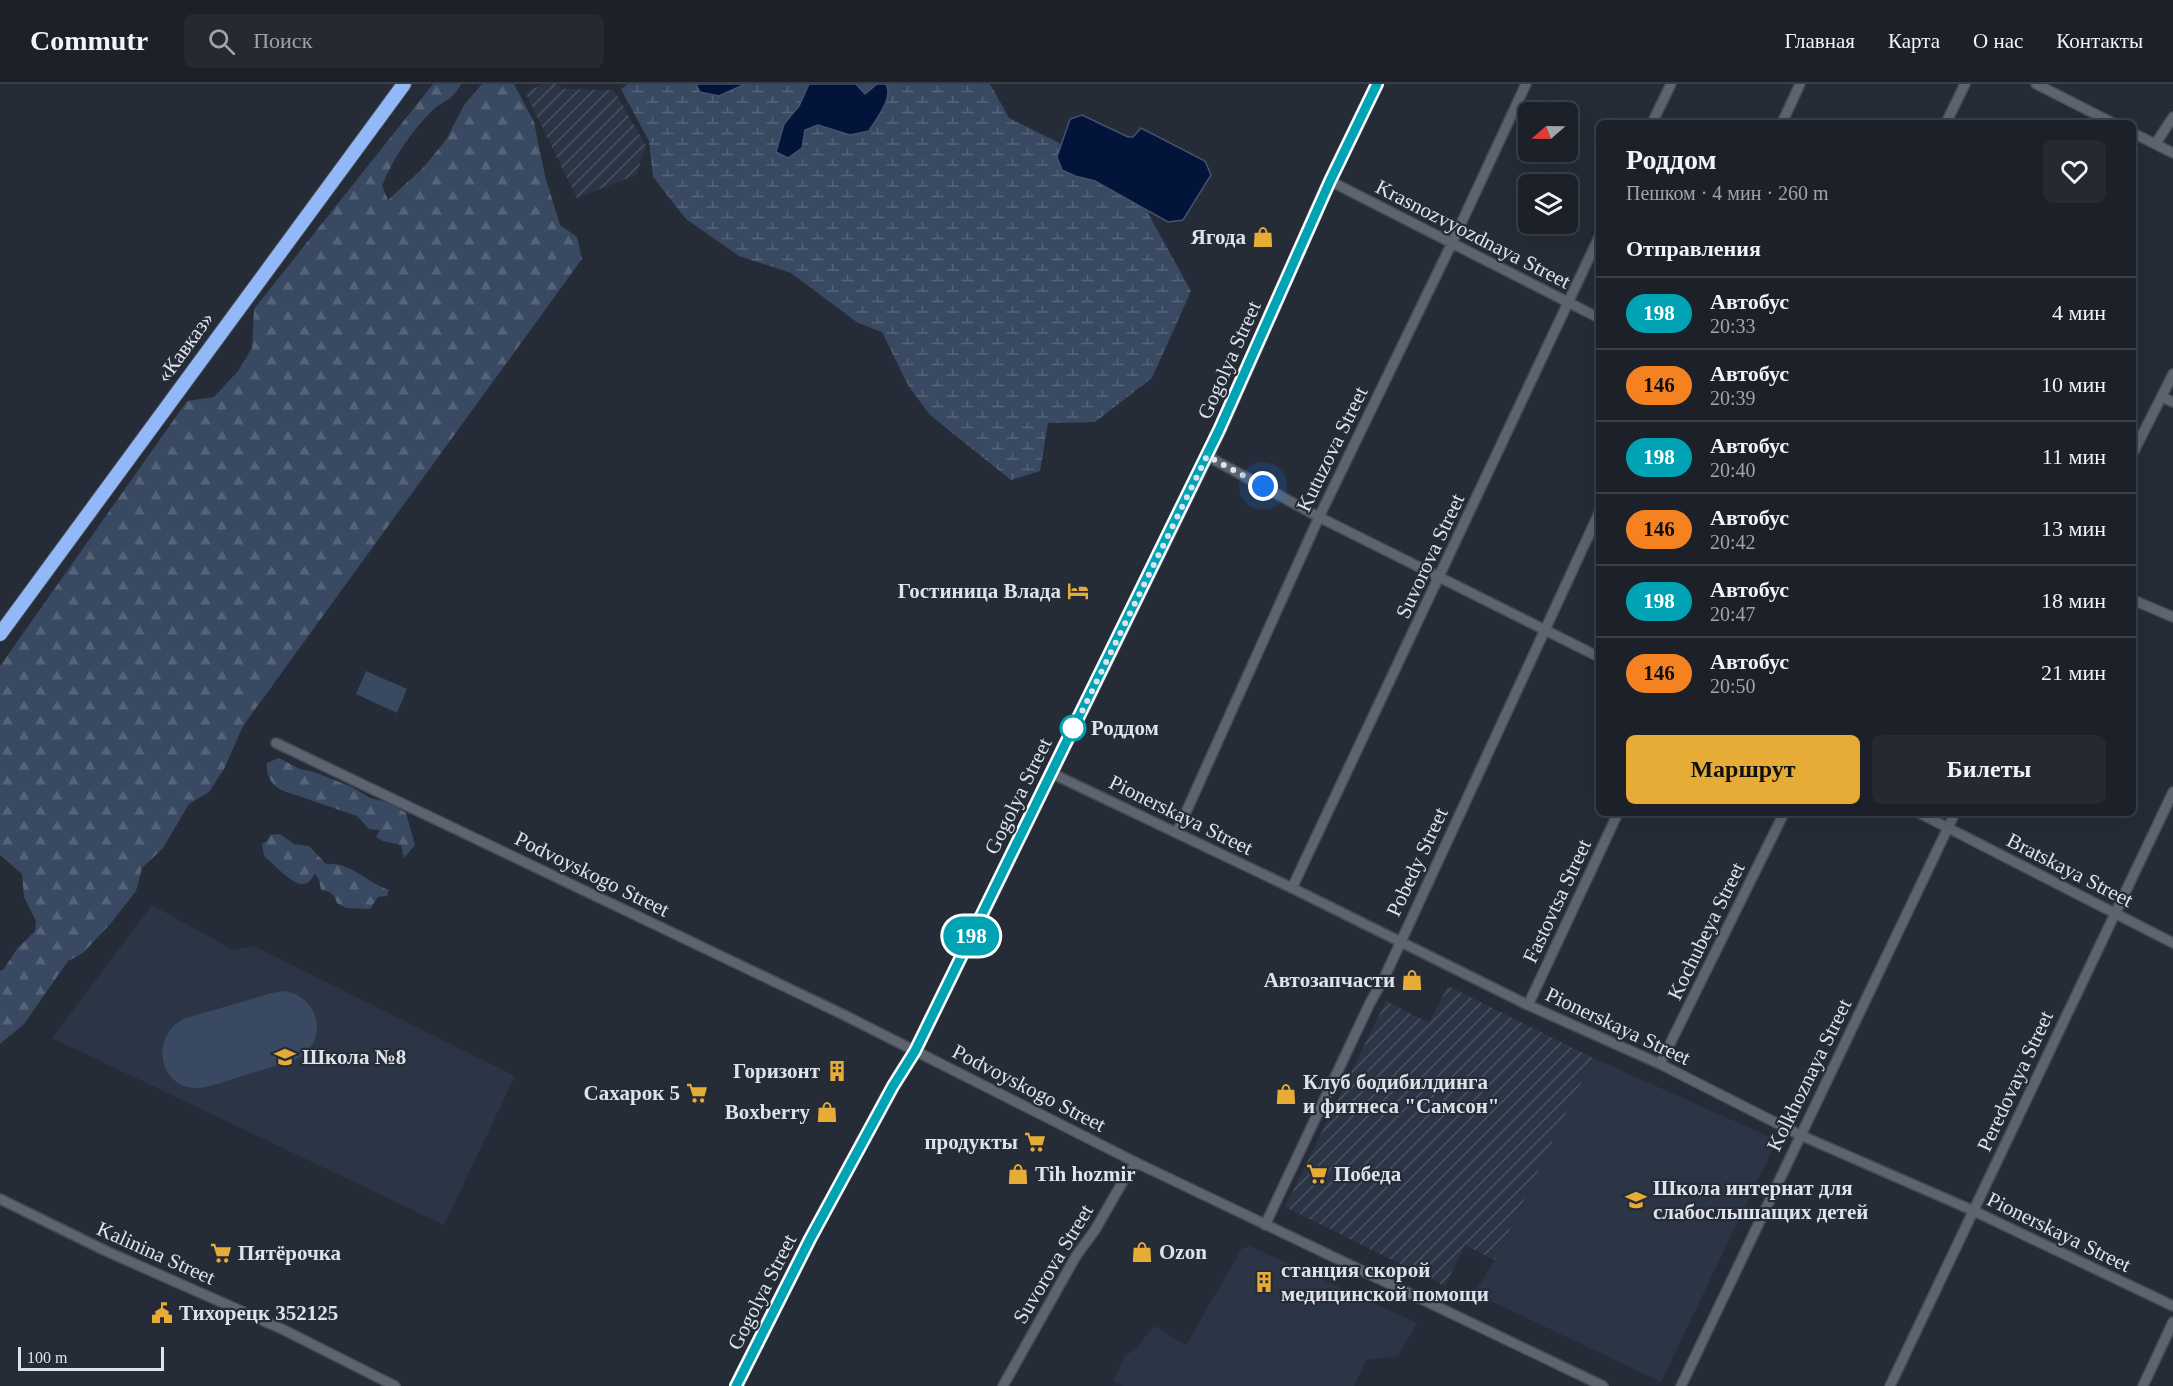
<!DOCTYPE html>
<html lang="ru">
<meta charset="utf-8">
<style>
body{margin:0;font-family:"Times New Roman",serif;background:#252931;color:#f1f3f6;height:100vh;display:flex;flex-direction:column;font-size:22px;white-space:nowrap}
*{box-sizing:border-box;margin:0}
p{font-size:20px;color:#a0a3a8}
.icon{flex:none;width:33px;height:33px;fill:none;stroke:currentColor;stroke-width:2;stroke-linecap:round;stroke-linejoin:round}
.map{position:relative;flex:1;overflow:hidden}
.side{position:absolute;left:1596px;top:36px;width:540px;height:696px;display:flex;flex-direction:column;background:#1c2129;border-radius:9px;box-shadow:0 6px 24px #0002,0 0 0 2px #3a3e46}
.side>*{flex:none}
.badge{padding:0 12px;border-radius:20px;font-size:21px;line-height:39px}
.needle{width:39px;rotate:250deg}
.tools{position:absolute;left:1518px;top:18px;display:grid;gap:12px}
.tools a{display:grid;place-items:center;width:60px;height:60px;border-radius:9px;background:#1c2129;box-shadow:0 6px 24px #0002,0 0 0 2px #3a3e46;font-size:30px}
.scale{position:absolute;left:18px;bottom:15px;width:146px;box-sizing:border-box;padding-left:6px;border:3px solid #dee2ea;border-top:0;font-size:16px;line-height:21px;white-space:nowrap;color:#dee2ea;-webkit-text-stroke:4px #252c37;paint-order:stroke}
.you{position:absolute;width:30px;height:30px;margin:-15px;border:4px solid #fff;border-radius:50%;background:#1a73e8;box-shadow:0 0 0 9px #1a73e833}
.map>.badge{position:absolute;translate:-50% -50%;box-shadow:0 0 0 3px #fff}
h2{padding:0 30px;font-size:22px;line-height:54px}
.round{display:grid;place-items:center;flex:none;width:63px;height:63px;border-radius:9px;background:#252931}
.summary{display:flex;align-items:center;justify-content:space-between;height:102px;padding:0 30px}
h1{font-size:28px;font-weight:800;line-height:45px}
.cta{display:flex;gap:12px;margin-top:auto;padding:12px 30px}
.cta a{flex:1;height:69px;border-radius:9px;background:#e6ac36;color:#111;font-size:24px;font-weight:800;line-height:69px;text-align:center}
.cta a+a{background:#252931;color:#f1f3f6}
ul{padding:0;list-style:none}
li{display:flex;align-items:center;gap:18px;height:72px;padding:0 30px;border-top:2px solid #3a3e46}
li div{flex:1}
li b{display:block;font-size:22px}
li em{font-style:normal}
li .badge{min-width:66px;font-weight:700;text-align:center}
header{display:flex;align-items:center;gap:36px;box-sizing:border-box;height:84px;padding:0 30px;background:#1c2129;border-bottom:2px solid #3a3e46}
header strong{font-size:28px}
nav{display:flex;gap:33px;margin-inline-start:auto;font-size:21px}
.search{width:420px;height:54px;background:#252931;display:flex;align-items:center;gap:15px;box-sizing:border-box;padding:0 21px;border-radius:9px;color:#a0a3a8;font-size:22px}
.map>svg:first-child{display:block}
.built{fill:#2b3545}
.industrial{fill:url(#industrial-furrows)}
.green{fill:#394962}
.forest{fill:url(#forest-firs)}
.wetland{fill:url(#wetland-marsh)}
.water{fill:#021439;stroke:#44526e;stroke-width:1.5}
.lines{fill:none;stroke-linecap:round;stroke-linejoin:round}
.minor-casing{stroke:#444a53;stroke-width:12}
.major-casing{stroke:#444a53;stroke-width:15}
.highway-casing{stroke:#444a53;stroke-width:16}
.minor{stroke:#5c6470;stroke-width:9}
.major{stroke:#7c96c2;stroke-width:12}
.highway{stroke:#92b8f8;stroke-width:14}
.line-casing{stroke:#fff;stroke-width:14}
.line{stroke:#00a3b4;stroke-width:9}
.walk{stroke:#dee2ea;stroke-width:6;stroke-dasharray:0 10.8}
.stop-dot{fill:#fff;stroke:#00a3b4;stroke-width:3}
.labels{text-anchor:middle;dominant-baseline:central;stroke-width:4.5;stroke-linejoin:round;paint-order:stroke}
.street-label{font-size:21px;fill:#dee2ea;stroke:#252c37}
.poi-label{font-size:21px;font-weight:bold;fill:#dee2ea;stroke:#252c37;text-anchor:start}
.stop-label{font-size:21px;font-weight:bold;fill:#dee2ea;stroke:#252c37;text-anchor:start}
</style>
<header>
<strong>Commutr</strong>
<div class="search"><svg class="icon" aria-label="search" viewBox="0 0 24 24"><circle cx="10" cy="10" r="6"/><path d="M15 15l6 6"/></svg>Поиск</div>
<nav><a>Главная</a><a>Карта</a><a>О нас</a><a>Контакты</a></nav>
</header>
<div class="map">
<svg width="2173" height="1302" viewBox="0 0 2173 1302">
<defs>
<pattern id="industrial-furrows" width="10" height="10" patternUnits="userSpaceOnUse" patternTransform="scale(1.5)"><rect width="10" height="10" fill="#2b3545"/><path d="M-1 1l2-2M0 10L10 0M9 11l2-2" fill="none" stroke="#495260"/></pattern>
<pattern id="forest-firs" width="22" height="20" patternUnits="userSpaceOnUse" patternTransform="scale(1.5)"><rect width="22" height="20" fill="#394962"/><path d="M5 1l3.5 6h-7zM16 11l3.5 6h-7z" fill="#556379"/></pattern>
<pattern id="wetland-marsh" width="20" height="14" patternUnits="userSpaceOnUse" patternTransform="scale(1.5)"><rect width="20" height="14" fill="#394962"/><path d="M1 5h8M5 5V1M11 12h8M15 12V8" fill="none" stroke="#556379"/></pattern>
</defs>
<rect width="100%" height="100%" fill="#252c37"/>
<!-- built -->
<path class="built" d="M152,821L233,866L254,862L515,992L444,1141L52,954Z
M1593,974L1777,1056L1661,1298L1474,1209L1495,1176Z
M1250,1162L1417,1239L1398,1272L1366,1276L1354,1302H1123L1113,1297L1125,1271L1134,1267L1154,1242L1186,1261L1242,1164Z"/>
<!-- industrial -->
<path class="industrial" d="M545,0H558L562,5L614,6L646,62L636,91L577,114L525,8Z
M1448,902L1593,974L1495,1176L1465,1161L1445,1202L1285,1123L1386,917L1429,939Z"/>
<!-- green -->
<path class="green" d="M366,587L407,605L397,629L356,610Z
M284,907C323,913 329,962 293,977C272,983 251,989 230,996C219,999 206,1005 194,1004C156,1001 151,948 186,934L272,909Z"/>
<!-- forest -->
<path class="forest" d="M433,0H461C451,18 447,14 434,25C412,46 393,74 382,102L388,116L422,85L446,56L464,21L482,0H514L534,38L545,92L560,141L577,153L582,175L243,642L224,685L209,708L189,720L163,764L142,784L136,807L111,839L83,869L68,877L24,940L0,960V887L4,885L17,865L35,847L36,837L24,813L22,790L0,771V582L187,317L214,313L238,287L252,264L254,225Z
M279,674L300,685L314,688L352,703L370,714L390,719L406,729L415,761L404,774L401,761L383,757L376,753L380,746L369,745L357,732L281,706C270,699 266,691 267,679Z
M280,750L294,760L309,762L326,780C351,778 367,799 389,806L387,812L378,813L370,825L346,824L337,819C334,810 330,807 321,806L319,795L315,790C312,794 309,800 304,800C293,802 274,780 264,772L262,760L267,757L270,751Z"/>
<!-- wetland -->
<path class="wetland" d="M628,0H990L1009,34L1128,93L1191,207L1152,294L1095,338L1048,339L1040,387L1011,396L930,331L909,303L882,248L858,239L791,189L739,172L686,135L653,93L649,57L621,5Z"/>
<!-- water -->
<path class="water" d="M696,0H745L719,12L700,8Z
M809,0H856L865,10L877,0H886C894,14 876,35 869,47L850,51L818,41L805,46L802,64L788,74L776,68L784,40L799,22Z
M1082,31L1128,53H1133L1141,44L1205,77L1211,91L1183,136L1168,138L1095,97L1075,92L1062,86L1057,73L1070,35Z"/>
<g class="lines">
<defs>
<path id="minor" d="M2036,0L2113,39
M1652,39L1671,0
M1782,39L1800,0
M1946,39L1965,0
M2133,49L2173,69
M2156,59L2173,33
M1330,97L1599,234
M2162,313L2173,318
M2133,369L2173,290
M1207,372L1319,433L1599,573
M2133,516L2173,533
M276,659L842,930L1137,1079L1603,1302
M1051,689L1292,804L1528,921L1660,980L1800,1051L1974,1127L2173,1222
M1919,729L2173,859
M1177,748L1319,433L1452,159L1526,0
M1292,804L1599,153
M1528,921L1618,729
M1660,980L1784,729
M0,1115L106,1167L282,1245L395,1302
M1265,1141L1370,919L1385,892L1599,429
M1003,1302L1076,1172L1095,1146L1126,1092L1137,1079
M1681,1302L1955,729
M1890,1302L2173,708
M2143,1302L2173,1238"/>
<path id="major" d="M736,1302L810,1155L893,1002L915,967L1219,347L1330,97L1377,0"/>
<path id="highway" d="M0,550L404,0"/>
</defs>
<!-- minor casing -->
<use href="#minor" class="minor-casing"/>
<!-- major casing -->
<use href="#major" class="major-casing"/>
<!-- highway casing -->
<use href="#highway" class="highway-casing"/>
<!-- minor -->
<use href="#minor" class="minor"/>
<!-- major -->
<use href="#major" class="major"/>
<!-- highway -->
<use href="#highway" class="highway"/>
</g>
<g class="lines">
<defs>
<path id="line" d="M736,1302L810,1155L893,1002L915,967L1219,346L1330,97L1377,0"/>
</defs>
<!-- line casing -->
<use href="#line" class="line-casing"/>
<!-- line -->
<use href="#line" class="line"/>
<!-- walk -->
<path class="walk" d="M1073,644L1071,650L1207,372L1263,402"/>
</g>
<!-- icons -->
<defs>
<symbol id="shop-bare" viewBox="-9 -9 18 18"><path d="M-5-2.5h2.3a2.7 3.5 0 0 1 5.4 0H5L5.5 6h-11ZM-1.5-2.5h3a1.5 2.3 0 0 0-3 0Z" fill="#e6ac36" stroke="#252c37" stroke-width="2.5" paint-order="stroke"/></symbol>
<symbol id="hotel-bare" viewBox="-9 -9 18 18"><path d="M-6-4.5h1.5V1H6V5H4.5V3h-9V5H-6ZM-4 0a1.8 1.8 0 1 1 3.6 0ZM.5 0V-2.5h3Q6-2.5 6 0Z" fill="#e6ac36" stroke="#252c37" stroke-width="2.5" paint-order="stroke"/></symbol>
<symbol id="school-bare" viewBox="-9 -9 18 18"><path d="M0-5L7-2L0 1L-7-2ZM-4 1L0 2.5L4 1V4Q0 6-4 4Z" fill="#e6ac36" stroke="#252c37" stroke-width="2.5" paint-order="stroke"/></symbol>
<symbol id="building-bare" viewBox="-9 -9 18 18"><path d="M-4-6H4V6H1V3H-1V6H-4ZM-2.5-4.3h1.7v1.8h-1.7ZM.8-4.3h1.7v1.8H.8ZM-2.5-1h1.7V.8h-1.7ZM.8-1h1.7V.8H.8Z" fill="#e6ac36" stroke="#252c37" stroke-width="2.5" paint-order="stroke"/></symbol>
<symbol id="supermarket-bare" viewBox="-9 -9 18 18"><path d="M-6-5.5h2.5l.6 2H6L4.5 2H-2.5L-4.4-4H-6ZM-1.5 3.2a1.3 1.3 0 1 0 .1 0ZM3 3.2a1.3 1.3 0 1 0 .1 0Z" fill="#e6ac36" stroke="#252c37" stroke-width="2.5" paint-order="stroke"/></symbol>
<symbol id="civic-bare" viewBox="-9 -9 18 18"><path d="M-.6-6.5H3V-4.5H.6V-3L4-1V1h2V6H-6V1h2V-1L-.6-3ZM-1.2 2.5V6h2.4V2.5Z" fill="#e6ac36" stroke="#252c37" stroke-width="2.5" paint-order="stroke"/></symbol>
</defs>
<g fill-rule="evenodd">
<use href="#shop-bare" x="1248" y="138" width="30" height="30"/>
<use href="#hotel-bare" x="1063" y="492" width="30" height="30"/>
<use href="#shop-bare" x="1397" y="881" width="30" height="30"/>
<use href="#school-bare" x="270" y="958" width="30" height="30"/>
<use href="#building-bare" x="822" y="972" width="30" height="30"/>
<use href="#supermarket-bare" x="682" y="994" width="30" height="30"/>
<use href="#shop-bare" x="1271" y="995" width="30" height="30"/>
<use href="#shop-bare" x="812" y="1013" width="30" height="30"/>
<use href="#supermarket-bare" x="1020" y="1043" width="30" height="30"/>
<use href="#shop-bare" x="1003" y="1075" width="30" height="30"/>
<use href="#supermarket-bare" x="1302" y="1075" width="30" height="30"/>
<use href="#school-bare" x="1621" y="1101" width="30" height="30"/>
<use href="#shop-bare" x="1127" y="1153" width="30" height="30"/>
<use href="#supermarket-bare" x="206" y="1154" width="30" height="30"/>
<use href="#building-bare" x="1249" y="1183" width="30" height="30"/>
<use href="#civic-bare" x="147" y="1214" width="30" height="30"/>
</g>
<!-- markers -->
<circle class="stop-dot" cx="1073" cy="644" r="12"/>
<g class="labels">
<!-- street labels -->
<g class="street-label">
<text transform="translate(1473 150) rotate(27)">Krasnozvyozdnaya Street</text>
<text transform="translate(185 263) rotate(-54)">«Кавказ»</text>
<text transform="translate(1229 276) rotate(-66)">Gogolya Street</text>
<text transform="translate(1332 365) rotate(-64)">Kutuzova Street</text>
<text transform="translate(1430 472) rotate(-65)">Suvorova Street</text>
<text transform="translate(1018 712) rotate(-64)">Gogolya Street</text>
<text transform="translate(1181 731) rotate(26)">Pionerskaya Street</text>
<text transform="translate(1417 778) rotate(-65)">Pobedy Street</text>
<text transform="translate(2070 786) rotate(27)">Bratskaya Street</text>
<text transform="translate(592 790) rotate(26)">Podvoyskogo Street</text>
<text transform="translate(1557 817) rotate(-65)">Fastovtsa Street</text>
<text transform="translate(1706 847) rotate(-64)">Kochubeya Street</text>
<text transform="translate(1618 942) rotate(25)">Pionerskaya Street</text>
<text transform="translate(1809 991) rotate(-64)">Kolkhoznaya Street</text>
<text transform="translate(2015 997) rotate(-65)">Peredovaya Street</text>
<text transform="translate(1029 1004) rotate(27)">Podvoyskogo Street</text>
<text transform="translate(2059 1148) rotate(26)">Pionerskaya Street</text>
<text transform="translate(156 1169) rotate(24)">Kalinina Street</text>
<text transform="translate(1053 1180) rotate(-59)">Suvorova Street</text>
<text transform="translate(762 1208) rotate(-63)">Gogolya Street</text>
</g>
<!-- poi labels -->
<g class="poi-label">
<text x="1246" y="153" text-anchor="end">Ягода</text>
<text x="1061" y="507" text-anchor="end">Гостиница Влада</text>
<text x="1395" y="896" text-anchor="end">Автозапчасти</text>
<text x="302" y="973">Школа №8</text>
<text x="820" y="987" text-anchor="end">Горизонт</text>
<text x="1303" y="998">Клуб бодибилдинга<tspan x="1303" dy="24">и фитнеса "Самсон"</tspan></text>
<text x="680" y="1009" text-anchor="end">Сахарок 5</text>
<text x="810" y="1028" text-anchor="end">Boxberry</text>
<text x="1018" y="1058" text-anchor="end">продукты</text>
<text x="1035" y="1090">Tih hozmir</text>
<text x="1334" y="1090">Победа</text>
<text x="1653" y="1104">Школа интернат для<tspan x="1653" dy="24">слабослышащих детей</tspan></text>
<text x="1159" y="1168">Ozon</text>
<text x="238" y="1169">Пятёрочка</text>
<text x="1281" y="1186">станция скорой<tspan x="1281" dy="24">медицинской помощи</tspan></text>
<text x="179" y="1229">Тихорецк 352125</text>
</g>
<!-- stop labels -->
<g class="stop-label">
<text x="1091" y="644">Роддом</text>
</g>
</g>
</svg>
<div class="tools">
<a><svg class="needle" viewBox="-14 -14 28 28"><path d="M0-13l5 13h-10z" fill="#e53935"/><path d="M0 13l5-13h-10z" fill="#a0a3a8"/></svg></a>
<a><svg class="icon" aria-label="layers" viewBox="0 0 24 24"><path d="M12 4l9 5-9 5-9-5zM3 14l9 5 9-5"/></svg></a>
</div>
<div class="scale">100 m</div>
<div class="you" style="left:1263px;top:402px"></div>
<b class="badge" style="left:971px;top:852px;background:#00a3b4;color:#fff">198</b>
<section class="side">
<div class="summary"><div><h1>Роддом</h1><p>Пешком · 4 мин · 260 m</p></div><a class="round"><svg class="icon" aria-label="heart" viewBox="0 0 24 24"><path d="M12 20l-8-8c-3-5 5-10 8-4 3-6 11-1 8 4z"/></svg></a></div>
<h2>Отправления</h2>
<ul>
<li><span class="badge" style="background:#00a3b4;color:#fff">198</span><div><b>Автобус</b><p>20:33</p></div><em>4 мин</em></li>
<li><span class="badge" style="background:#f58220;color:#111">146</span><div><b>Автобус</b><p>20:39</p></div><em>10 мин</em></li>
<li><span class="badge" style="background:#00a3b4;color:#fff">198</span><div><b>Автобус</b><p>20:40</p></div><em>11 мин</em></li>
<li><span class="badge" style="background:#f58220;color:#111">146</span><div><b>Автобус</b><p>20:42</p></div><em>13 мин</em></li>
<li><span class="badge" style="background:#00a3b4;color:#fff">198</span><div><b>Автобус</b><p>20:47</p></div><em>18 мин</em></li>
<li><span class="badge" style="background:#f58220;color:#111">146</span><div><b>Автобус</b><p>20:50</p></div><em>21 мин</em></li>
</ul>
<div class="cta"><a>Маршрут</a><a>Билеты</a></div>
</section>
</div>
